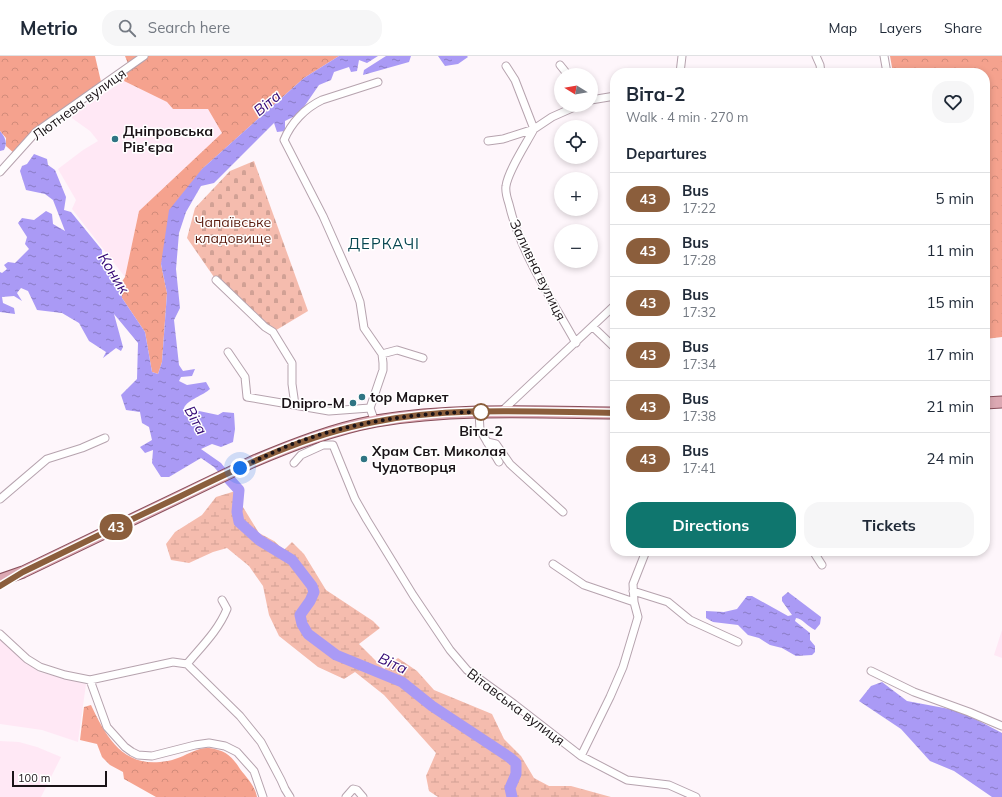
<!DOCTYPE html>
<meta charset="utf-8">
<style>
body{margin:0;font-family:Mulish,sans-serif;background:#f6f6f7;color:#1f2937;height:100vh;display:flex;flex-direction:column;font-size:15px;white-space:nowrap}
*{box-sizing:border-box;margin:0}
p{font-size:13px;color:#747a83}
.icon{flex:none;width:22px;height:22px;fill:none;stroke:currentColor;stroke-width:2;stroke-linecap:round;stroke-linejoin:round}
.map{position:relative;flex:1;overflow:hidden}
.drawer{position:absolute;left:610px;top:12px;width:380px;height:488px;display:flex;flex-direction:column;background:#fff;border-radius:16px;box-shadow:0 2px 6px #0003}
.drawer>*{flex:none}
.badge{padding:0 8px;border-radius:13px;font-size:14px;line-height:26px}
.needle{width:26px;rotate:281deg}
.buttons{position:absolute;left:554px;top:12px;display:grid;gap:8px}
.buttons a{display:grid;place-items:center;width:44px;height:44px;border-radius:50%;background:#fff;box-shadow:0 2px 6px #0003;font-size:20px}
.scale{position:absolute;left:12px;bottom:10px;width:95px;box-sizing:border-box;padding-left:4px;border:2px solid #1a1317;border-top:0;font-size:11px;line-height:14px;white-space:nowrap;color:#1a1317;-webkit-text-stroke:3px #fff;paint-order:stroke}
.you{position:absolute;width:20px;height:20px;margin:-10px;border:3px solid #fff;border-radius:50%;background:#1a73e8;box-shadow:0 0 0 6px #1a73e833}
.map>.badge{position:absolute;translate:-50% -50%;box-shadow:0 0 0 2px #fff}
h2{padding:0 16px;font-size:15px;line-height:36px}
.round{display:grid;place-items:center;flex:none;width:42px;height:42px;border-radius:16px;background:#f6f6f7}
.summary{display:flex;align-items:center;justify-content:space-between;height:68px;padding:0 16px}
h1{font-size:19px;font-weight:700;line-height:30px}
.button{display:flex;gap:8px;margin-top:auto;padding:8px 16px}
.button a{flex:1;height:46px;border-radius:16px;background:#0f766e;color:#fff;font-size:16px;font-weight:700;line-height:46px;text-align:center}
.button a+a{background:#f6f6f7;color:#1f2937}
ul{padding:0;list-style:none}
li{display:flex;align-items:center;gap:12px;height:52px;padding:0 16px;border-top:1px solid #e0e1e3}
li div{flex:1}
li b{display:block;font-size:15px}
li em{font-style:normal}
li .badge{min-width:44px;font-weight:700;text-align:center}
header{display:flex;align-items:center;gap:24px;box-sizing:border-box;height:56px;padding:0 20px;background:#fff;border-bottom:1px solid #e0e1e3}
header strong{font-size:19px}
nav{display:flex;gap:22px;margin-inline-start:auto;font-size:14px}
.search{width:280px;height:36px;background:#f6f6f7;display:flex;align-items:center;gap:10px;box-sizing:border-box;padding:0 14px;border-radius:16px;color:#747a83;font-size:15px}
.map>svg:first-child{display:block}
.built{fill:#ffe8f5}
.forest{fill:url(#forest-crowns)}
.wetland{fill:url(#wetland-marsh)}
.cemetery{fill:url(#cemetery-stones)}
.water{fill:url(#water-ripples)}
.lines{fill:none;stroke-linecap:round;stroke-linejoin:round}
.river{stroke:#aa9af5;stroke-width:11}
.street-casing{stroke:#b6a3ae;stroke-width:9}
.primary-casing{stroke:#894f5b;stroke-width:13}
.street{stroke:#fff;stroke-width:7}
.primary{stroke:#dca9b3;stroke-width:11}
.line-casing{stroke:#fff;stroke-width:9}
.line{stroke:#8b5e3c;stroke-width:6}
.walk{stroke:#1a1317;stroke-width:4;stroke-dasharray:0 7.2}
.poi-dot{fill:#2f7483;stroke:#fff;stroke-width:1.5}
.stop-dot{fill:#fff;stroke:#8b5e3c;stroke-width:2}
.labels{text-anchor:middle;dominant-baseline:central;stroke-width:3;stroke-linejoin:round;paint-order:stroke}
.street-label{font-size:14px;fill:#1a1317;stroke:#fff}
.poi-label{font-size:14px;font-weight:bold;fill:#1a1317;stroke:#fff;text-anchor:start}
.park-label{font-size:14px;fill:#5b1c0e;stroke:#fff}
.stop-label{font-size:14px;font-weight:bold;fill:#1a1317;stroke:#fff}
.water-label{font-size:15px;font-style:italic;fill:#330674;stroke:#fff}
.neighbourhood-label{font-size:15px;letter-spacing:1px;fill:#074550;stroke:#fff}
</style>
<header>
<strong>Metrio</strong>
<div class="search"><svg class="icon" aria-label="search" viewBox="0 0 24 24"><circle cx="10" cy="10" r="6"/><path d="M15 15l6 6"/></svg>Search here</div>
<nav><a>Map</a><a>Layers</a><a>Share</a></nav>
</header>
<div class="map">
<svg width="1002" height="741" viewBox="0 0 1002 741">
<defs>
<pattern id="forest-crowns" width="20" height="18" patternUnits="userSpaceOnUse"><rect width="20" height="18" fill="#f5a28e"/><path d="M2 6a3 3 0 1 1 6 0M12 15a3 3 0 1 1 6 0" fill="none" stroke="#d18b7a"/></pattern>
<pattern id="wetland-marsh" width="20" height="14" patternUnits="userSpaceOnUse"><rect width="20" height="14" fill="#f5bcae"/><path d="M1 5h8M5 5V1M11 12h8M15 12V8" fill="none" stroke="#d1a195"/></pattern>
<pattern id="cemetery-stones" width="16" height="16" patternUnits="userSpaceOnUse"><rect width="16" height="16" fill="#f5bcae"/><path d="M2 7V4a2 2 0 0 1 4 0v3zM10 15v-3a2 2 0 0 1 4 0v3z" fill="#d1a195"/></pattern>
<pattern id="water-ripples" width="26" height="14" patternUnits="userSpaceOnUse"><rect width="26" height="14" fill="#aa9af5"/><path d="M2 4q2-2 4 0t4 0M15 11q2-2 4 0t4 0" fill="none" stroke="#8a7cc5"/></pattern>
</defs>
<rect width="100%" height="100%" fill="#fef6fb"/>
<!-- built -->
<path class="built" d="M124,25L167,46L173,53H208L222,77L139,155L125,221L72,153L76,144L58,113L83,94L98,85L90,75L69,60Z
M1002,574V602L994,599Z
M0,584L39,616L86,628L78,686L42,674L0,668Z
M0,685L19,686L37,691L61,701L41,741H0Z"/>
<!-- forest -->
<path class="forest" d="M0,0H95L102,30L36,76L15,98L6,90V82L0,75Z
M125,0H339L304,22L202,113L161,208L167,237L162,306L158,318L152,316L145,276L122,242L121,227L125,221L139,155L222,77L208,53H173L167,46L124,25L129,10Z
M890,0H1002V281L985,283V17H893Z
M91,649C105,679 122,710 160,706C165,705 170,705 175,703C185,700 198,691 209,692C225,694 232,700 240,713C247,722 255,730 257,741H156L124,723L123,716L110,709L102,701L97,688L80,684L84,651Z"/>
<!-- wetland -->
<path class="wetland" d="M242,433L243,451L259,477L274,485L284,494L292,486L304,498L326,534L373,565L380,572L359,588L384,613L398,602L417,615L434,634L492,658L504,683L521,700L534,722L549,730H571L611,741H438L429,735L426,720L436,697L384,639L355,616L344,623L318,611L279,580L269,559L263,530L249,510L227,492L213,496L189,507L171,504L166,488L175,476L202,459L216,441Z"/>
<!-- cemetery -->
<path class="cemetery" d="M254,105L308,255L273,276L216,224L187,182L195,152L230,115Z"/>
<!-- water -->
<path class="water" d="M339,0H378L367,7L359,4L357,15L351,16L349,11L334,16L331,24L319,29L299,58L285,65V75L277,76L274,67L214,127L201,130L186,156L179,177L176,213L180,252L174,264L179,309L183,315L195,313L192,320L181,321L179,325L187,329L206,326L210,333C204,339 187,344 184,352C184,353 184,358 184,359L189,360L199,355L218,359L223,356L234,357L235,373L233,386L221,391L212,388L201,393L221,407L242,433L235,435L214,411L201,402L169,421H161L152,407L153,394L145,397L140,391L152,384L149,371L142,367L140,356L126,354L121,339L137,323L138,287L114,258L123,291L121,295L116,292L103,302L106,296L89,285L79,267L62,257L37,254L28,235L21,232L17,237L22,245L14,240L2,241L3,247L14,252L15,258L0,256V216L2,217L7,213L4,209L8,206L15,207L29,193L25,188L27,181L18,167L22,162L34,164L46,155L52,158L53,168L65,175L53,144L45,138L26,134L20,115L22,110L27,108L34,98L47,103L48,109L55,114L66,141L64,154L71,156L102,194V205L121,227L122,242L145,276L152,316L158,318L162,306L167,237L161,208L169,154L202,113L304,22Z
M386,0H411L409,6L363,19L364,14Z
M438,0H467L468,1L458,8L445,10Z
M0,75C5,81 8,86 4,94L0,95Z
M788,536L821,561L820,568L815,574C808,571 802,562 796,562L795,565L810,577V584L815,590V596L812,599L796,600L782,592L770,589L759,582L748,579L738,569L713,566L706,562V555L724,556L737,553L747,540H752L788,560L792,559L782,545V541Z
M882,626L907,645L960,655L1002,677V741H992L954,715L930,705L901,673L859,645L871,630Z"/>
<g class="lines">
<!-- river -->
<path class="river" d="M229,423L239,434L237,456L239,466L259,484L292,504L312,530L314,536L310,545L300,559L302,568L308,578L336,599L402,626L432,650L509,701L516,707V718L510,732L512,741"/>
<defs>
<path id="street" d="M816,0L820,9L821,17
M884,0L887,17
M560,9L568,19
M506,10L515,24L534,73
M680,17L682,0
M591,44L615,40
M534,73C526,88 508,115 506,130C505,136 507,142 509,148C520,196 552,244 576,287
M488,85L503,83L534,73L552,61L579,49
M0,116L36,76L144,0
M216,224L265,271L273,276L292,307V328L295,349
M593,271L615,292
M228,296L245,321L247,341L329,355L370,352
M382,298L397,294L423,302
M502,355L615,249
M479,356L480,374L499,406
M375,366L370,352L383,314V307L382,298L364,272L360,246L354,230L323,160L284,84C291,67 305,52 322,44L378,26
M487,386L496,388L510,408L563,456
M294,407L301,399L323,389H333L355,443L367,464L413,539L450,594L467,614L514,648L581,700L627,724L669,729L696,741
M0,443L47,403L82,392L105,382
M813,495L822,509
M553,508L584,529L634,546
M633,535L668,546L690,564L738,586
M0,578L27,603L40,611L65,619L90,624L173,606L187,608L240,660L261,686L281,724L285,733L290,741
M187,608C201,591 218,575 227,553L222,544
M871,615L914,636L969,656L1002,670
M90,624L107,671L125,691L132,696L138,699L152,700L195,689L209,687L225,690L237,696L254,715L263,741
M581,700L610,641L623,611L638,561L634,546L633,528L646,495
M346,741L353,733L357,734L363,741"/>
<path id="primary" d="M985,347L1002,346
M0,524L23,516L252,406C292,389 333,373 376,365C455,352 535,356 615,357"/>
</defs>
<!-- street casing -->
<use href="#street" class="street-casing"/>
<!-- primary casing -->
<use href="#primary" class="primary-casing"/>
<!-- street -->
<use href="#street" class="street"/>
<!-- primary -->
<use href="#primary" class="primary"/>
</g>
<g class="lines">
<defs>
<path id="line" d="M0,530L23,516C76,490 128,465 181,440C244,409 305,379 374,366C453,350 535,356 615,357"/>
</defs>
<!-- line casing -->
<use href="#line" class="line-casing"/>
<!-- line -->
<use href="#line" class="line"/>
<!-- walk -->
<path class="walk" d="M240,412C257,404 273,396 290,389C350,366 418,356 482,356H481"/>
</g>
<!-- markers -->
<g class="poi-dot">
<circle cx="115" cy="83" r="4"/>
<circle cx="362" cy="341" r="4"/>
<circle cx="353" cy="347" r="4"/>
<circle cx="364" cy="403" r="4"/>
</g>
<circle class="stop-dot" cx="481" cy="356" r="8"/>
<g class="labels">
<!-- street labels -->
<g class="street-label">
<text transform="translate(79 48) rotate(-36)">Лютнева вулиця</text>
<text transform="translate(538 214) rotate(64)">Заливна вулиця</text>
<text transform="translate(516 651) rotate(37)">Вітавська вулиця</text>
</g>
<!-- poi labels -->
<g class="poi-label">
<text x="123" y="75">Дніпровська<tspan x="123" dy="16">Рів'єра</tspan></text>
<text x="370" y="341">top Маркет</text>
<text x="345" y="347" text-anchor="end">Dnipro-M</text>
<text x="372" y="395">Храм Свт. Миколая<tspan x="372" dy="16">Чудотворця</tspan></text>
</g>
<!-- park labels -->
<g class="park-label">
<text x="233" y="166">Чапаївське<tspan x="233" dy="16">кладовище</tspan></text>
</g>
<!-- stop labels -->
<g class="stop-label">
<text x="481" y="375">Віта-2</text>
</g>
<!-- water labels -->
<g class="water-label">
<text transform="translate(267 47) rotate(-40)">Віта</text>
<text transform="translate(114 217) rotate(58)">Коник</text>
<text transform="translate(196 364) rotate(61)">Віта</text>
<text transform="translate(393 607) rotate(25)">Віта</text>
</g>
<!-- neighbourhood labels -->
<g class="neighbourhood-label">
<text x="384" y="187">ДЕРКАЧІ</text>
</g>
</g>
</svg>
<div class="buttons">
<a><svg class="needle" viewBox="-14 -14 28 28"><path d="M0-13l5 13h-10z" fill="#e53935"/><path d="M0 13l5-13h-10z" fill="#747a83"/></svg></a>
<a><svg class="icon" aria-label="locate" viewBox="0 0 24 24"><circle cx="12" cy="12" r="6"/><path d="M12 2v4M12 18v4M2 12h4M18 12h4"/></svg></a>
<a>+</a>
<a>−</a>
</div>
<div class="scale">100 m</div>
<div class="you" style="left:240px;top:412px"></div>
<b class="badge" style="left:116px;top:471px;background:#8b5e3c;color:#fff">43</b>
<section class="drawer">
<div class="summary"><div><h1>Віта-2</h1><p>Walk · 4 min · 270 m</p></div><a class="round"><svg class="icon" aria-label="heart" viewBox="0 0 24 24"><path d="M12 20l-8-8c-3-5 5-10 8-4 3-6 11-1 8 4z"/></svg></a></div>
<h2>Departures</h2>
<ul>
<li><span class="badge" style="background:#8b5e3c;color:#fff">43</span><div><b>Bus</b><p>17:22</p></div><em>5 min</em></li>
<li><span class="badge" style="background:#8b5e3c;color:#fff">43</span><div><b>Bus</b><p>17:28</p></div><em>11 min</em></li>
<li><span class="badge" style="background:#8b5e3c;color:#fff">43</span><div><b>Bus</b><p>17:32</p></div><em>15 min</em></li>
<li><span class="badge" style="background:#8b5e3c;color:#fff">43</span><div><b>Bus</b><p>17:34</p></div><em>17 min</em></li>
<li><span class="badge" style="background:#8b5e3c;color:#fff">43</span><div><b>Bus</b><p>17:38</p></div><em>21 min</em></li>
<li><span class="badge" style="background:#8b5e3c;color:#fff">43</span><div><b>Bus</b><p>17:41</p></div><em>24 min</em></li>
</ul>
<div class="button"><a>Directions</a><a>Tickets</a></div>
</section>
</div>
